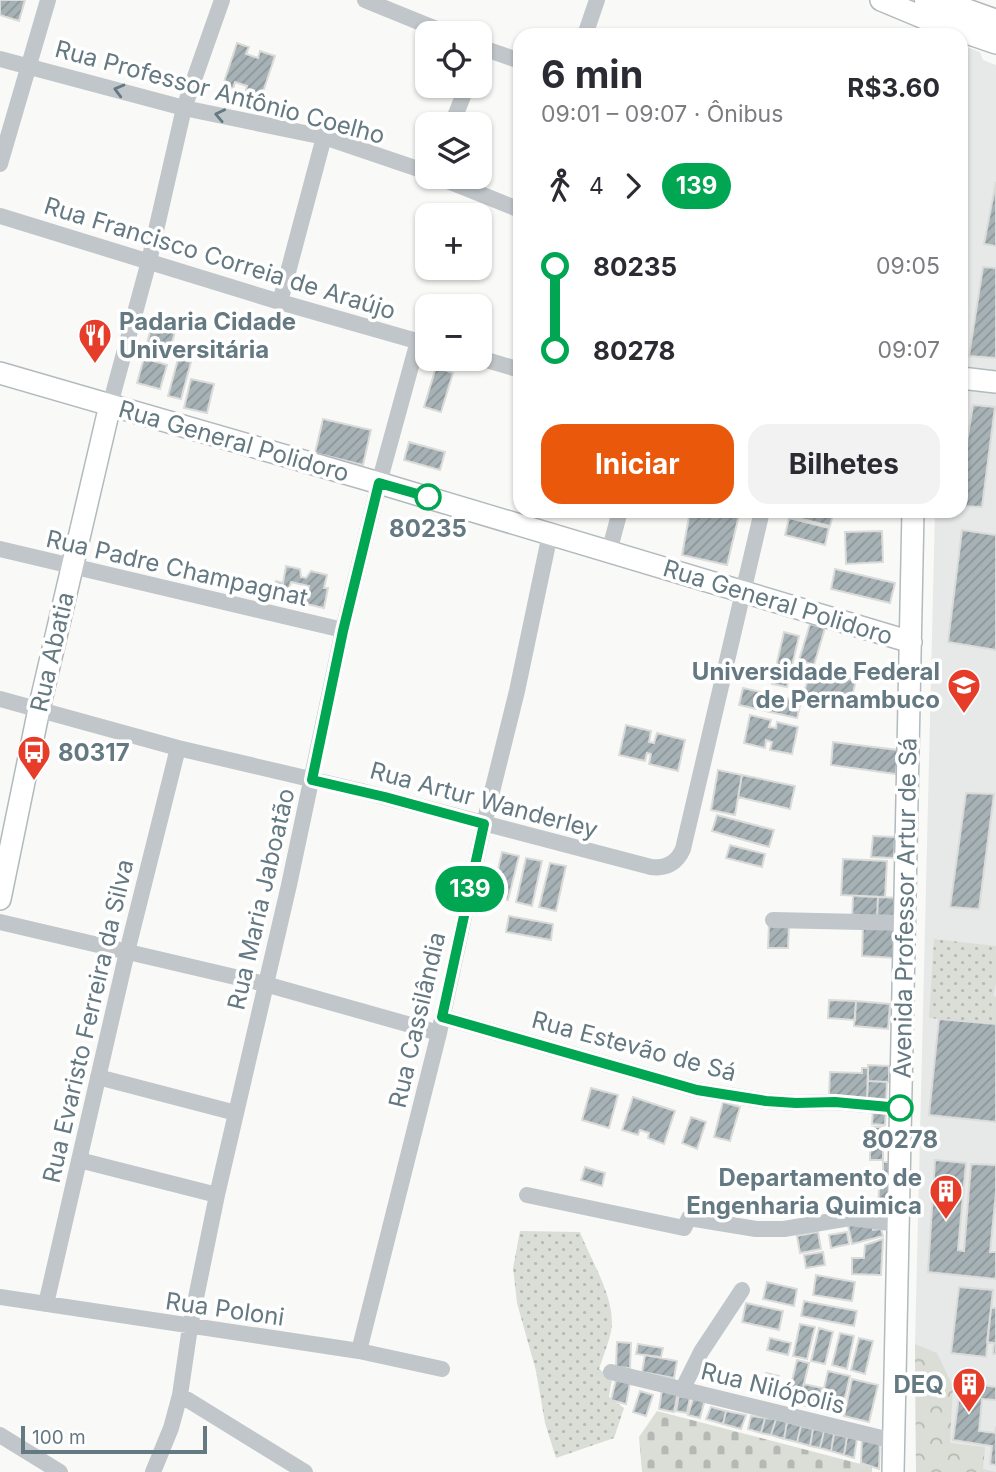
<!DOCTYPE html>
<html lang="pt">
<meta charset="utf-8">
<style>
body{margin:0;font-family:Inter,sans-serif;background:#f2f2f3;color:#2b2b33;height:100vh;display:flex;flex-direction:column;font-size:26px;white-space:nowrap}
*{box-sizing:border-box;margin:0}
p{font-size:23px;color:#7c7c81}
.icon{flex:none;width:38px;height:38px;fill:none;stroke:currentColor;stroke-width:2;stroke-linecap:round;stroke-linejoin:round}
.map{position:relative;flex:1;overflow:hidden}
.details{position:absolute;left:513px;top:28px;width:455px;height:490px;display:flex;flex-direction:column;background:#fff;border-radius:21px;box-shadow:0 2px 5px #0004}
.details>*{flex:none}
.badge{padding:0 14px;border-radius:23px;font-size:24px;line-height:46px}
.tools{position:absolute;left:415px;top:21px;display:grid;gap:14px}
.tools a{display:grid;place-items:center;width:77px;height:77px;border-radius:14px;background:#fff;box-shadow:0 2px 5px #0004;font-size:35px}
.scale{position:absolute;left:21px;bottom:18px;width:186px;box-sizing:border-box;padding-left:7px;border:4px solid #647982;border-top:0;font-size:19px;line-height:24px;white-space:nowrap;color:#647982;-webkit-text-stroke:5px #fff;paint-order:stroke}
.map>.badge{position:absolute;translate:-50% -50%;box-shadow:0 0 0 4px #fff}
.legs{display:flex;align-items:center;gap:10px;height:77px;padding:0 28px;font-size:23px}
.legs p{margin-inline-start:auto}
.summary{display:flex;align-items:center;justify-content:space-between;height:119px;padding:0 28px}
h1{font-size:38px;font-weight:700;line-height:52px}
.button{display:flex;gap:14px;margin-top:auto;padding:14px 28px}
.button a{flex:1;height:80px;border-radius:21px;background:#ea580c;color:#fff;font-size:28px;font-weight:700;line-height:80px;text-align:center}
.button a+a{background:#f2f2f3;color:#2b2b33}
ul{padding:0 28px;list-style:none}
li{display:flex;align-items:center;gap:24px;height:84px;font-size:26px}
li i{display:grid;place-items:center;width:10px;height:100%;margin:0 9px;background:currentColor}
li i::after{content:'';width:18px;height:18px;margin:-9px;border:5px solid;border-radius:50%;background:#fff}
li p{margin-inline-start:auto}
li:first-child i{background:linear-gradient(#0000 50%,currentColor 0)}
li:last-child i{background:linear-gradient(currentColor 50%,#0000 0)}
.map>svg:first-child{display:block}
.built{fill:#e7e9e8}
.grass{fill:url(#grass-dots)}
.cemetery{fill:url(#cemetery-stones)}
.park{fill:url(#park-crowns)}
.building{fill:url(#building-hatch);stroke:#dbdbd9;stroke-width:2}
.lines{fill:none;stroke-linecap:round;stroke-linejoin:round}
.secondary-casing{stroke:#b2babe;stroke-width:24}
.highway-casing{stroke:#b3b9bc;stroke-width:31}
.street{stroke:#c0c6c9;stroke-width:16}
.secondary{stroke:#fff;stroke-width:21}
.highway{stroke:#fff;stroke-width:28}
.oneway{stroke:#647982}
.line-1-casing{stroke:#fff;stroke-width:16}
.line-1{stroke:#00a651;stroke-width:10}
.stop-1-dot{fill:#fff;stroke:#00a651;stroke-width:3.5}
.labels{text-anchor:middle;dominant-baseline:central;stroke-width:7;stroke-linejoin:round;paint-order:stroke}
.street-label{font-size:24px;fill:#647982;stroke:#fff}
.poi-label{font-size:24px;font-weight:bold;fill:#647982;stroke:#fff;text-anchor:end}
.stop-label{font-size:24px;font-weight:bold;fill:#647982;stroke:#fff}
</style>
<div class="map">
<svg width="996" height="1472" viewBox="0 0 996 1472">
<defs>
<pattern id="grass-dots" width="8" height="8" patternUnits="userSpaceOnUse" patternTransform="scale(1.75)"><rect width="8" height="8" fill="#daded6"/><path d="M2 2h.1M6 6h.1" fill="none" stroke="#b4b9b3" stroke-width="1.8" stroke-linecap="round"/></pattern>
<pattern id="cemetery-stones" width="16" height="16" patternUnits="userSpaceOnUse" patternTransform="scale(1.75)"><rect width="16" height="16" fill="#daded6"/><path d="M2 7V4a2 2 0 0 1 4 0v3zM10 15v-3a2 2 0 0 1 4 0v3z" fill="#b4b9b3"/></pattern>
<pattern id="park-crowns" width="20" height="18" patternUnits="userSpaceOnUse" patternTransform="scale(1.75)"><rect width="20" height="18" fill="#daded6"/><path d="M2 6a3 3 0 1 1 6 0M12 15a3 3 0 1 1 6 0" fill="none" stroke="#b4b9b3"/></pattern>
<pattern id="building-hatch" width="6" height="6" patternUnits="userSpaceOnUse" patternTransform="scale(1.75)"><rect width="6" height="6" fill="#a7b2b6"/><path d="M-1 1l2-2M0 6l6-6M5 7l2-2" fill="none" stroke="#8c9699"/></pattern>
</defs>
<rect width="100%" height="100%" fill="#f9f9f7"/>
<!-- built -->
<path class="built" d="M961,45L980,52L983,60L996,65V1472H916L915,1344L935,511H961Z"/>
<!-- grass -->
<path class="grass" d="M934,939L996,946V983L993,996L996,997V1024L929,1018Z
M520,1231L580,1232C591,1261 617,1300 611,1332C608,1344 603,1357 599,1369L612,1378L609,1397L624,1408L614,1438L556,1458L545,1423L536,1371L517,1303L513,1268Z"/>
<!-- cemetery -->
<path class="cemetery" d="M657,1411L872,1467V1472H642L639,1437Z"/>
<!-- park -->
<path class="park" d="M915,1344L937,1353L953,1386L950,1443L985,1447L983,1469L996,1472H916Z"/>
<!-- building -->
<path class="building" d="M0,0H25L19,21L0,15Z
M237,43L249,47L246,54L258,58L260,51L275,56L261,98L245,93L247,86L235,82L233,89L223,85Z
M996,182V246L984,244Z
M983,267L996,268V358L969,356Z
M152,325L175,332L168,356L145,350Z
M144,358L167,365L160,389L137,383Z
M178,359L191,362L181,399L168,396Z
M436,367L453,373L441,412L424,407Z
M191,379L214,384L207,413L184,408Z
M973,405L995,407L982,507L961,506V478Z
M323,419L371,430L363,465L315,453Z
M409,442L445,452L440,470L404,460Z
M690,511H740L727,565L682,555Z
M791,511H834L830,526L790,516Z
M789,518L829,528L825,545L785,535Z
M962,530L996,535V650L948,642Z
M882,531L883,562L846,564L845,532Z
M286,566L300,569L301,577L306,578L311,571L327,575L324,588H328L324,608L302,603L304,590L308,591L309,586L291,582L289,589L292,590L290,601L273,597L276,581L283,583Z
M835,569L895,583L890,603L831,589Z
M810,624L825,628L814,665L799,660Z
M784,632L799,636L787,687L772,684Z
M812,669L856,681L851,700L802,697Z
M743,688L801,701L797,718L739,705Z
M750,715L771,720L769,727L776,728L777,722L798,727L792,754L770,750L772,742L766,740L765,748L744,743Z
M626,725L651,731L649,742L654,743L657,733L685,740L678,771L649,764L651,754L647,753L645,761L619,755Z
M833,742L898,750L896,774L831,765Z
M718,770L742,775L735,815L711,810Z
M742,775L795,786L790,809L738,797Z
M966,793L994,794L979,909L950,907Z
M717,815L774,830L769,847L712,831Z
M873,836L895,837L894,858L871,857Z
M730,845L765,854L762,867L726,858Z
M502,852L519,856L508,900L492,896Z
M526,858L542,861L532,906L516,902Z
M843,859L887,861L885,897L841,895Z
M550,863L566,866L556,911L539,907Z
M853,896L878,897L877,919H852Z
M878,897L899,898L898,919H877Z
M509,916L553,924L551,940L506,932Z
M769,924H789L788,948H768Z
M863,925L898,927L896,958L862,956Z
M829,1000L856,1001L855,1020L828,1018Z
M856,1001L890,1004L888,1029L854,1026Z
M939,1019L996,1024V1122L929,1115Z
M868,1065L889,1066V1082L868,1081Z
M862,1068H868L867,1099L829,1095L830,1072L862,1073Z
M868,1081L887,1082L886,1101H867Z
M591,1088L618,1095L609,1128L582,1120Z
M633,1097L675,1111L664,1144L648,1138L649,1133L640,1130L638,1135L622,1130Z
M723,1102L740,1107L730,1141L714,1137Z
M873,1109L886,1110L885,1125L872,1124Z
M691,1117L706,1122L697,1149L682,1143Z
M871,1127H884L883,1142H870Z
M870,1145H883V1160H870Z
M935,1160L966,1163L958,1250L964,1251L971,1164L996,1165V1193L990,1252H996V1279L928,1272Z
M883,1162H894L893,1214H878L879,1188H874V1176H883Z
M585,1167L605,1173L602,1186L581,1180Z
M872,1224L873,1230L881,1229L883,1236L852,1244L848,1225Z
M818,1232L821,1249L800,1253L797,1236Z
M847,1232L849,1244L831,1248L829,1235Z
M883,1239L881,1275L852,1274V1258H864L865,1245Z
M823,1252L825,1265L806,1268L804,1255Z
M816,1275L855,1282L852,1301L813,1295Z
M767,1282L797,1289L794,1306L763,1299Z
M959,1287L993,1290L986,1357L951,1353Z
M804,1301L857,1311L854,1326L801,1316Z
M746,1303L783,1311L779,1330L742,1322Z
M991,1308H996V1354H993L994,1343L987,1342Z
M800,1324L815,1327L807,1359L793,1356Z
M819,1328L833,1332L825,1364L811,1361Z
M840,1333L854,1336L847,1369L832,1365Z
M770,1338L791,1343L788,1355L767,1350Z
M859,1338L873,1341L865,1374L851,1370Z
M617,1342L631,1343L630,1368L616,1367Z
M638,1344L663,1348L661,1357L636,1354Z
M645,1355L677,1361L674,1378L642,1372Z
M797,1360L809,1363L799,1404L787,1401Z
M828,1371L850,1376L841,1415L819,1410Z
M766,1373L779,1376L775,1397L762,1394Z
M852,1379L878,1385L869,1422L844,1416Z
M616,1380L630,1383L626,1404L611,1400Z
M961,1382L996,1387V1400L982,1399L979,1431L995,1433L996,1427V1465L990,1464L992,1446L953,1440Z
M804,1384L822,1388L818,1409L799,1404Z
M662,1390L678,1392L674,1412L659,1409Z
M640,1391L653,1395L646,1416L633,1412Z
M679,1395L690,1397L687,1413L676,1411Z
M694,1396L705,1399L700,1418L688,1415Z
M711,1407L726,1411L723,1424L706,1419Z
M726,1411L746,1415L741,1429L723,1424Z
M751,1416L765,1418L761,1433L748,1429Z
M765,1418L776,1419L771,1435L761,1433Z
M776,1419L787,1422L784,1439L771,1435Z
M787,1422L801,1426L797,1442L784,1439Z
M801,1426L813,1429L810,1446L797,1442Z
M813,1429L824,1431L820,1448L810,1446Z
M824,1431L834,1434L831,1451L820,1448Z
M834,1434L847,1437L844,1455L831,1451Z
M847,1437L857,1439L854,1458L844,1455Z
M862,1439L880,1441L879,1469L861,1463Z"/>
<g class="lines">
<defs>
<path id="secondary" d="M881,0L929,20L996,43
M0,373L379,483L911,642
M961,378L996,382
M0,899L39,709L110,405
M893,1472L913,511"/>
<path id="highway" d="M929,0L996,24"/>
</defs>
<!-- secondary casing -->
<use href="#secondary" class="secondary-casing"/>
<!-- highway casing -->
<use href="#highway" class="highway-casing"/>
<!-- street -->
<path class="street" d="M365,0L446,33
M585,35L597,0
M480,47L520,61
M0,59L184,108L324,137L427,172
M452,124L467,86
M0,164L48,0
M438,177L520,210
M0,216L280,302L427,344
M280,302L324,137
M480,358L520,370
M110,405L149,261L184,108L222,0
M0,549L343,630
M609,552L620,511
M0,699L178,748L361,791L651,867C666,869 677,863 683,849L762,511
M773,920L906,923
M0,922L265,984L439,1033
M442,1017L697,1090L766,1101L796,1103L835,1102L900,1108
M98,1077L236,1113
M79,1160L217,1195
M527,1195L684,1228L689,1218L756,1229H784L850,1218L898,1224
M0,1297L359,1351L442,1369
M46,1304L127,952L178,748
M359,1351L439,1033L484,824L517,691L550,534
M611,1372L894,1441
M682,1390L701,1352L742,1290
M180,1395L305,1472
M0,1435L60,1472
M153,1472L171,1428L180,1395L190,1327L217,1195L289,885L343,630L379,483L418,341"/>
<!-- secondary -->
<use href="#secondary" class="secondary"/>
<!-- highway -->
<use href="#highway" class="highway"/>
</g>
<!-- one-way arrows -->
<defs><path id="oneway-chevron" d="M-2-3.5L2.5 0L-2 3.5" fill="none" stroke-width="1.6" stroke-linecap="round" stroke-linejoin="round" transform="scale(1.75)"/></defs>
<g class="oneway">
<use href="#oneway-chevron" transform="translate(119 90) rotate(-165)"/>
<use href="#oneway-chevron" transform="translate(220 115) rotate(-168)"/>
</g>
<g class="lines">
<defs>
<path id="line-1" d="M428,497L379,483L343,631L312,780L385,797L484,824L442,1017L697,1090L766,1101L796,1103L835,1102L900,1108"/>
</defs>
<!-- line-1 casing -->
<use href="#line-1" class="line-1-casing"/>
<!-- line-1 -->
<use href="#line-1" class="line-1"/>
</g>
<!-- icons -->
<defs>
<symbol id="restaurant-pin" viewBox="-11 -11 22 30"><path d="M0 17L-7.5 6A9.5 9.5 0 1 1 7.5 6Z" fill="#e63d2a" stroke="#fff"/><path d="M-5-6h1v4h1v-4h1v4h1v-4h1v5L-1.5 .5V6h-2V.5L-5-1ZM5-6V6H3V1.5H1.5Q1.5-4 5-6Z" fill="#fff"/></symbol>
<symbol id="university-pin" viewBox="-11 -11 22 30"><path d="M0 17L-7.5 6A9.5 9.5 0 1 1 7.5 6Z" fill="#e63d2a" stroke="#fff"/><path d="M0-5L7-2L0 1L-7-2ZM-4 1L0 2.5L4 1V4Q0 6-4 4Z" fill="#fff"/></symbol>
<symbol id="bus-pin" viewBox="-11 -11 22 30"><path d="M0 17L-7.5 6A9.5 9.5 0 1 1 7.5 6Z" fill="#e63d2a" stroke="#fff"/><path d="M-5-6H5V4H4V6H2V4H-2V6H-4V4H-5ZM-3.5-4V0h7V-4ZM-3.5 1.2v1.5H-2V1.2ZM2 1.2v1.5H3.5V1.2Z" fill="#fff"/></symbol>
<symbol id="building-pin" viewBox="-11 -11 22 30"><path d="M0 17L-7.5 6A9.5 9.5 0 1 1 7.5 6Z" fill="#e63d2a" stroke="#fff"/><path d="M-4-6H4V6H1V3H-1V6H-4ZM-2.5-4.3h1.7v1.8h-1.7ZM.8-4.3h1.7v1.8H.8ZM-2.5-1h1.7V.8h-1.7ZM.8-1h1.7V.8H.8Z" fill="#fff"/></symbol>
</defs>
<g fill-rule="evenodd">
<use href="#restaurant-pin" x="76" y="316" width="38" height="52"/>
<use href="#university-pin" x="945" y="666" width="38" height="52"/>
<use href="#bus-pin" x="15" y="733" width="38" height="52"/>
<use href="#building-pin" x="927" y="1172" width="38" height="52"/>
<use href="#building-pin" x="950" y="1365" width="38" height="52"/>
</g>
<!-- markers -->
<g class="stop-1-dot">
<circle cx="428" cy="497" r="12"/>
<circle cx="900" cy="1108" r="12"/>
</g>
<g class="labels">
<!-- street labels -->
<g class="street-label">
<text transform="translate(220 92) rotate(15)">Rua Professor Antônio Coelho</text>
<text transform="translate(220 258) rotate(17)">Rua Francisco Correia de Araújo</text>
<text transform="translate(234 441) rotate(16)">Rua General Polidoro</text>
<text transform="translate(177 568) rotate(13)">Rua Padre Champagnat</text>
<text transform="translate(778 602) rotate(17)">Rua General Polidoro</text>
<text transform="translate(52 652) rotate(-77)">Rua Abatia</text>
<text transform="translate(484 800) rotate(15)">Rua Artur Wanderley</text>
<text transform="translate(261 899) rotate(-77)">Rua Maria Jaboatão</text>
<text transform="translate(905 908) rotate(-89)">Avenida Professor Artur de Sá</text>
<text transform="translate(417 1020) rotate(-77)">Rua Cassilândia</text>
<text transform="translate(88 1021) rotate(-77)">Rua Evaristo Ferreira da Silva</text>
<text transform="translate(634 1046) rotate(15)">Rua Estevão de Sá</text>
<text transform="translate(225 1309) rotate(8)">Rua Poloni</text>
<text transform="translate(773 1388) rotate(14)">Rua Nilópolis</text>
</g>
<!-- poi labels -->
<g class="poi-label">
<text x="119" y="321" text-anchor="start">Padaria Cidade<tspan x="119" dy="28">Universitária</tspan></text>
<text x="940" y="671">Universidade Federal<tspan x="940" dy="28">de Pernambuco</tspan></text>
<text x="58" y="752" text-anchor="start">80317</text>
<text x="922" y="1177">Departamento de<tspan x="922" dy="28">Engenharia Quimica</tspan></text>
<text x="944" y="1384">DEQ</text>
</g>
<!-- stop labels -->
<g class="stop-label">
<text x="428" y="528">80235</text>
<text x="900" y="1139">80278</text>
</g>
</g>
</svg>
<div class="tools">
<a><svg class="icon" aria-label="locate" viewBox="0 0 24 24"><circle cx="12" cy="12" r="6"/><path d="M12 2v4M12 18v4M2 12h4M18 12h4"/></svg></a>
<a><svg class="icon" aria-label="layers" viewBox="0 0 24 24"><path d="M12 4l9 5-9 5-9-5zM3 14l9 5 9-5"/></svg></a>
<a>+</a>
<a>−</a>
</div>
<div class="scale">100 m</div>
<b class="badge" style="left:470px;top:889px;background:#00a651;color:#fff">139</b>
<section class="details">
<div class="summary"><div><h1>6 min</h1><p>09:01 – 09:07 · Ônibus</p></div><b>R$3.60</b></div>
<div class="legs"><svg class="icon" aria-label="walk" viewBox="0 0 24 24"><circle cx="13" cy="4" r="2"/><path d="M13 8l-2 6 4 7M11 14l-3 7M7 12l3-4h3l4 4"/></svg>4<svg class="icon" aria-label="forward" viewBox="0 0 24 24"><path d="M9 5l7 7-7 7"/></svg><b class="badge" style="background:#00a651;color:#fff">139</b></div>
<ul>
<li><i style="color:#00a651"></i><b>80235</b><p>09:05</p></li>
<li><i style="color:#00a651"></i><b>80278</b><p>09:07</p></li>
</ul>
<div class="button"><a>Iniciar</a><a>Bilhetes</a></div>
</section>
</div>
